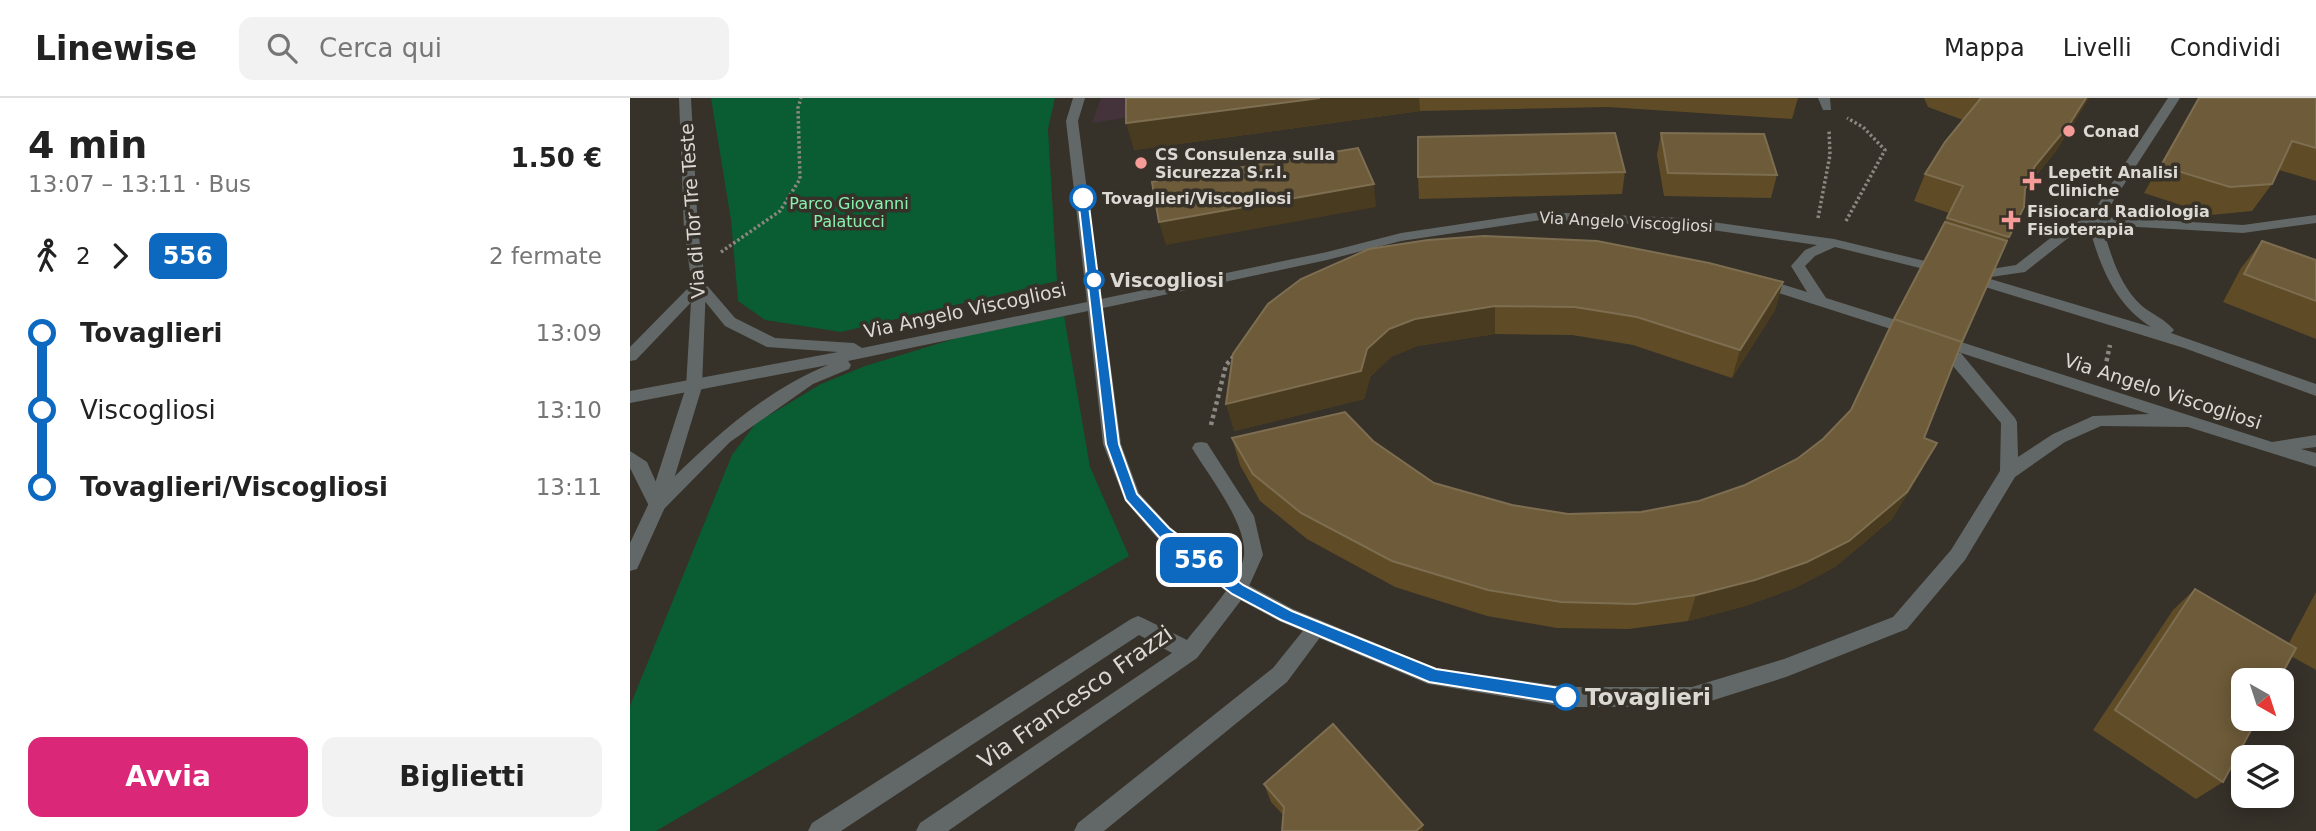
<!DOCTYPE html>
<html lang="it">
<meta charset="utf-8">
<style>
body{margin:0;font-family:"DejaVu Sans",sans-serif;background:#f2f2f2;color:#222;height:100vh;display:flex;flex-direction:column;font-size:26px;white-space:nowrap}
*{box-sizing:border-box;margin:0}
p{font-size:23px;color:#767676}
.icon{flex:none;width:38px;height:38px;fill:none;stroke:currentColor;stroke-width:2;stroke-linecap:round;stroke-linejoin:round}
.map{position:relative;flex:1;overflow:hidden}
.drawer{display:flex;flex-direction:column;background:#fff;width:630px}
.drawer>*{flex:none}
.badge{padding:0 14px;border-radius:10px;font-size:24px;line-height:46px}
.needle{width:46px;rotate:141deg}
.tools{position:absolute;left:1601px;top:570px;display:grid;gap:14px}
.tools a{display:grid;place-items:center;width:63px;height:63px;border-radius:14px;background:#fff;box-shadow:0 4px 18px #0003;font-size:35px}
.map>.badge{position:absolute;translate:-50% -50%;box-shadow:0 0 0 4px #fff}
.legs{display:flex;align-items:center;gap:10px;height:77px;padding:0 28px;font-size:23px}
.legs p{margin-inline-start:auto}
.headline{display:flex;align-items:center;justify-content:space-between;height:119px;padding:0 28px}
h1{font-size:38px;font-weight:600;line-height:52px}
.button{display:flex;gap:14px;margin-top:auto;padding:14px 28px}
.button a{flex:1;height:80px;border-radius:14px;background:#db2777;color:#fff;font-size:28px;font-weight:600;line-height:80px;text-align:center}
.button a+a{background:#f2f2f2;color:#222}
ul{padding:0 28px;list-style:none}
li{display:flex;align-items:center;gap:24px;height:77px;font-size:26px}
li i{display:grid;place-items:center;width:10px;height:100%;margin:0 9px;background:currentColor}
li i::after{content:'';width:18px;height:18px;margin:-9px;border:5px solid;border-radius:50%;background:#fff}
li p{margin-inline-start:auto}
li:first-child i{background:linear-gradient(#0000 50%,currentColor 0)}
li:last-child i{background:linear-gradient(currentColor 50%,#0000 0)}
header{display:flex;align-items:center;gap:42px;box-sizing:border-box;height:98px;padding:0 35px;background:#fff;border-bottom:2px solid #e0e0e0}
header strong{font-size:33px}
nav{display:flex;gap:38px;margin-inline-start:auto;font-size:24px}
.search{width:490px;height:63px;background:#f2f2f2;display:flex;align-items:center;gap:18px;box-sizing:border-box;padding:0 24px;border-radius:14px;color:#767676;font-size:26px}
main{display:flex;flex:1;min-height:0}
.map>svg:first-child{display:block}
.education{fill:#45333c}
.green{fill:#0a5c32}
.lines{fill:none;stroke-linecap:round;stroke-linejoin:round}
.path-far1{stroke:#8b8781;stroke-width:3.5;stroke-dasharray:2.5 2.5;stroke-linecap:butt}
.path{stroke:#8b8781;stroke-width:4.5;stroke-dasharray:3.5 3.5;stroke-linecap:butt}
.service{fill:#626867;fill-rule:evenodd}
.minor{fill:#626867;fill-rule:evenodd}
.tertiary{fill:#626867;fill-rule:evenodd}
.wall{fill:#5f4c26}
.shaded-wall{fill:#493b1f}
.building{fill:#6d5b39;stroke:#7e6e51;stroke-width:2}
.line-1{fill:#0c69bf;stroke:#fff;stroke-width:2}
.poi-dot{fill:#f59b98;stroke:#363129;stroke-width:2.5}
.stop-1-dot{fill:#fff;stroke:#0c69bf;stroke-width:3.5}
.labels{text-anchor:middle;dominant-baseline:central;stroke-width:7;stroke-linejoin:round;paint-order:stroke}
.far-poi-label{font-size:16px;font-weight:bold;fill:#dcd8d3;stroke:#363129;text-anchor:start}
.far-stop-label{font-size:16px;font-weight:bold;fill:#dcd8d3;stroke:#363129;text-anchor:start}
.far-park-label{font-size:16px;fill:#8af1af;stroke:#363129}
.far-street-label{font-size:16px;fill:#dcd8d3;stroke:#363129}
.street-label{font-size:19px;fill:#dcd8d3;stroke:#363129}
.stop-label{font-size:19px;font-weight:bold;fill:#dcd8d3;stroke:#363129;text-anchor:start}
.near-street-label{font-size:23px;fill:#dcd8d3;stroke:#363129}
.near-stop-label{font-size:23px;font-weight:bold;fill:#dcd8d3;stroke:#363129;text-anchor:start}
</style>
<header>
<strong>Linewise</strong>
<div class="search"><svg class="icon" aria-label="search" viewBox="0 0 24 24"><circle cx="10" cy="10" r="6"/><path d="M15 15l6 6"/></svg>Cerca qui</div>
<nav><a>Mappa</a><a>Livelli</a><a>Condividi</a></nav>
</header>
<main>
<section class="drawer">
<div class="headline"><div><h1>4 min</h1><p>13:07 – 13:11 · Bus</p></div><b>1.50 €</b></div>
<div class="legs"><svg class="icon" aria-label="walk" viewBox="0 0 24 24"><circle cx="13" cy="4" r="2"/><path d="M13 8l-2 6 4 7M11 14l-3 7M7 12l3-4h3l4 4"/></svg>2<svg class="icon" aria-label="forward" viewBox="0 0 24 24"><path d="M9 5l7 7-7 7"/></svg><b class="badge" style="background:#0c69bf;color:#fff">556</b><p>2 fermate</p></div>
<ul>
<li><i style="color:#0c69bf"></i><b>Tovaglieri</b><p>13:09</p></li>
<li><i style="color:#0c69bf"></i><span>Viscogliosi</span><p>13:10</p></li>
<li><i style="color:#0c69bf"></i><b>Tovaglieri/Viscogliosi</b><p>13:11</p></li>
</ul>
<div class="button"><a>Avvia</a><a>Biglietti</a></div>
</section>
<div class="map">
<svg width="1686" height="733" viewBox="0 0 1686 733">
<rect width="100%" height="100%" fill="#363129"/>
<!-- education -->
<path class="education" d="M471,0H620L462,25Z"/>
<!-- green -->
<path class="green" d="M81,0H425L418,31L427,183L211,234L135,222L108,203L101,122Z
M434,218L460,369L499,458L26,733H0V608L102,357L126,325L191,286L235,268L330,239Z"/>
<g class="lines">
<!-- path-far1 -->
<path class="path-far1" d="M1188,120L1200,57L1199,32
M1216,123L1255,52L1233,29L1217,20
M91,154L150,113L170,81L168,10L171,0"/>
<!-- path -->
<path class="path" d="M1475,270L1480,247
M581,327L596,267L605,257"/>
<!-- service -->
<path class="service" d="M571,344L577,345L624,418L633,457L615,497L567,560L318,733H286L290,725L542,555L509,537L211,733H178L182,725L501,521L508,518L515,521L557,542C571,524 613,478 614,457C617,425 578,377 562,350L565,345Z
M687,521L694,524L697,530L657,584L474,733H444L448,725L643,570L680,524Z"/>
<!-- minor -->
<path class="minor" d="M443,0H455L448,23L471,201L697,154L771,135L911,114L1054,120L1204,141L1299,164L1301,167L1294,171L1205,149L1185,158L1175,168L1196,200L1269,223L1272,227L1264,232L1124,187L1122,184L1129,179L1177,194L1161,168L1175,152L1187,147L1054,128L911,122L771,143L697,162L473,210L491,346L509,395L541,430L615,485L663,511L806,570L936,589H1062L1154,561L1263,519L1321,452L1370,373L1371,325L1318,262L1316,258L1318,254H1330L1385,320L1387,324L1388,359L1423,336L1463,318L1519,316L1322,252L1320,248L1322,244L1328,243L1642,344L1686,337V349L1671,351L1686,355V369L1558,329L1471,328L1435,344L1385,379L1335,462L1277,531L1156,579L1062,609H936L798,586L649,523L601,497L527,440L495,403L473,346L458,213L218,263L221,267L219,271L183,286L100,344L33,412H21L0,370V353L17,364L30,393C80,343 132,294 198,267L0,305V293L208,254L137,249L95,228L69,196L6,262L0,263V249L64,184H74L105,220L145,240L224,245L232,250L457,204L436,23Z
M1188,0H1200L1201,12H1193Z
M1538,0H1550L1473,119L1613,127L1686,117V125L1613,135L1472,127C1481,157 1489,187 1512,208C1522,216 1536,222 1544,232L1541,235L1686,286V298L1554,250L1352,188L1350,185L1357,180L1521,229C1484,205 1471,170 1459,129L1447,133L1395,174L1361,179L1354,175L1361,171L1386,167L1437,127L1459,120Z"/>
<!-- tertiary -->
<path class="tertiary" d="M49,0H61L68,133L76,187L72,289L36,407L7,471L0,473V445L18,407L56,289L62,187L54,133Z"/>
</g>
<!-- wall -->
<path class="wall" d="M496,0H1168L1162,21L978,9L790,13L504,52Z
M1294,0H1459L1426,53L1396,90L1394,109L1377,143L1332,244L1294,340L1292,372L1262,421L1205,469L1165,490L1115,508L1058,523L999,531L927,530L857,518L765,489L677,441L630,403L610,367L602,340L743,343L804,385L882,407L938,416L1011,414L1069,403L1115,387L1167,361L1193,341L1221,312L1319,115L1284,103L1295,76L1333,22L1298,9Z
M1568,0H1686V83L1649,72L1642,86L1622,113L1581,117L1514,95Z
M1031,35L1147,77L1141,100L1034,98L1027,57Z
M995,74L992,96L789,101L788,79Z
M798,142L1153,184L1145,212L1102,280L1003,247L942,237L865,236L787,248L761,259L740,279L734,301L604,333Z
M1632,143L1686,162V241L1593,204L1611,170Z
M1565,491L1659,545L1686,494V572L1661,558L1593,684L1566,701L1463,632L1543,512Z
M703,626L654,718L641,704L634,686Z"/>
<!-- shaded-wall -->
<path class="shaded-wall" d="M690,0H789L790,13L504,52L496,25Z
M1456,0H1459L1455,7L1426,53L1391,95L1405,68Z
M744,86L746,109L536,147L529,124Z
M1153,184L1145,212L1102,280L1110,252Z
M865,208V236L787,248L761,259L740,279L734,301L604,333L596,306L737,251L759,231L785,221Z
M1307,345L1292,372L1262,421L1205,469L1165,490L1115,508L1058,523L1066,497Z
M793,727V733H786Z"/>
<!-- building -->
<path class="building" d="M496,0H690L496,25Z
M1351,0H1456L1439,27L1405,68L1395,91L1394,109L1379,139L1317,120L1333,88L1295,76L1315,44Z
M1569,0H1686V50L1662,43L1642,86L1600,89L1531,68Z
M985,35L995,74L788,79V39Z
M1031,35L1134,36L1147,77L1038,75Z
M728,50L744,86L529,124L522,84Z
M1315,124L1377,143L1332,244L1264,221Z
M854,138L967,143L1079,165L1153,184L1110,252L1007,219L945,209L865,208L785,221L759,231L737,251L731,273L596,306L603,256L638,206L671,181L739,151L798,142Z
M1632,143L1686,162V203L1614,176Z
M1264,221L1332,244L1294,340L1307,345L1277,394L1219,443L1177,464L1125,482L1066,497L1005,506L931,504L858,492L762,463L671,415L623,376L602,340L715,314L743,343L804,385L882,407L938,416L1011,414L1069,403L1115,387L1167,361L1193,341L1221,312Z
M1565,491L1666,550L1648,583H1614V621H1627L1593,684L1485,612Z
M703,626L793,727L786,733H652L654,709L634,686Z"/>
<!-- line-1 -->
<path class="line-1" d="M453,97L458,100L489,346L507,396L539,430L613,487L662,513L806,571L936,591L942,593L944,599L942,604L936,606L799,584L651,522L602,496L529,439L496,402L476,346L448,100Z"/>
<!-- markers -->
<g class="poi-dot">
<circle cx="1439" cy="33" r="7"/>
<circle cx="511" cy="65" r="7"/>
<path d="M1398.5 72.5h7v7h7v7h-7v7h-7v-7h-7v-7h7z"/>
<path d="M1377.5 111.5h7v7h7v7h-7v7h-7v-7h-7v-7h7z"/>
</g>
<g class="stop-1-dot">
<circle cx="453" cy="100" r="12"/>
<circle cx="464" cy="182" r="9"/>
<circle cx="936" cy="599" r="12"/>
</g>
<g class="labels">
<!-- far-poi labels -->
<g class="far-poi-label">
<text x="1453" y="33">Conad</text>
<text x="525" y="56">CS Consulenza sulla<tspan x="525" dy="18">Sicurezza S.r.l.</tspan></text>
<text x="1418" y="74">Lepetit Analisi<tspan x="1418" dy="18">Cliniche</tspan></text>
<text x="1397" y="113">Fisiocard Radiologia<tspan x="1397" dy="18">Fisioterapia</tspan></text>
</g>
<!-- far-stop labels -->
<g class="far-stop-label">
<text x="472" y="100">Tovaglieri/Viscogliosi</text>
</g>
<!-- far-park labels -->
<g class="far-park-label">
<text x="219" y="105">Parco Giovanni<tspan x="219" dy="18">Palatucci</tspan></text>
</g>
<!-- far-street labels -->
<g class="far-street-label">
<text transform="translate(996 124) rotate(3)">Via Angelo Viscogliosi</text>
</g>
<!-- street labels -->
<g class="street-label">
<text transform="translate(62 113) rotate(-94)">Via di Tor Tre Teste</text>
<text transform="translate(335 212) rotate(-12)">Via Angelo Viscogliosi</text>
<text transform="translate(1533 293) rotate(18)">Via Angelo Viscogliosi</text>
</g>
<!-- stop labels -->
<g class="stop-label">
<text x="480" y="182">Viscogliosi</text>
</g>
<!-- near-street labels -->
<g class="near-street-label">
<text transform="translate(445 599) rotate(-35)">Via Francesco Frazzi</text>
</g>
<!-- near-stop labels -->
<g class="near-stop-label">
<text x="955" y="599">Tovaglieri</text>
</g>
</g>
</svg>
<div class="tools">
<a><svg class="needle" viewBox="-14 -14 28 28"><path d="M0-13l5 13h-10z" fill="#e53935"/><path d="M0 13l5-13h-10z" fill="#767676"/></svg></a>
<a><svg class="icon" aria-label="layers" viewBox="0 0 24 24"><path d="M12 4l9 5-9 5-9-5zM3 14l9 5 9-5"/></svg></a>
</div>
<b class="badge" style="left:569px;top:462px;background:#0c69bf;color:#fff">556</b>
</div>
</main>
